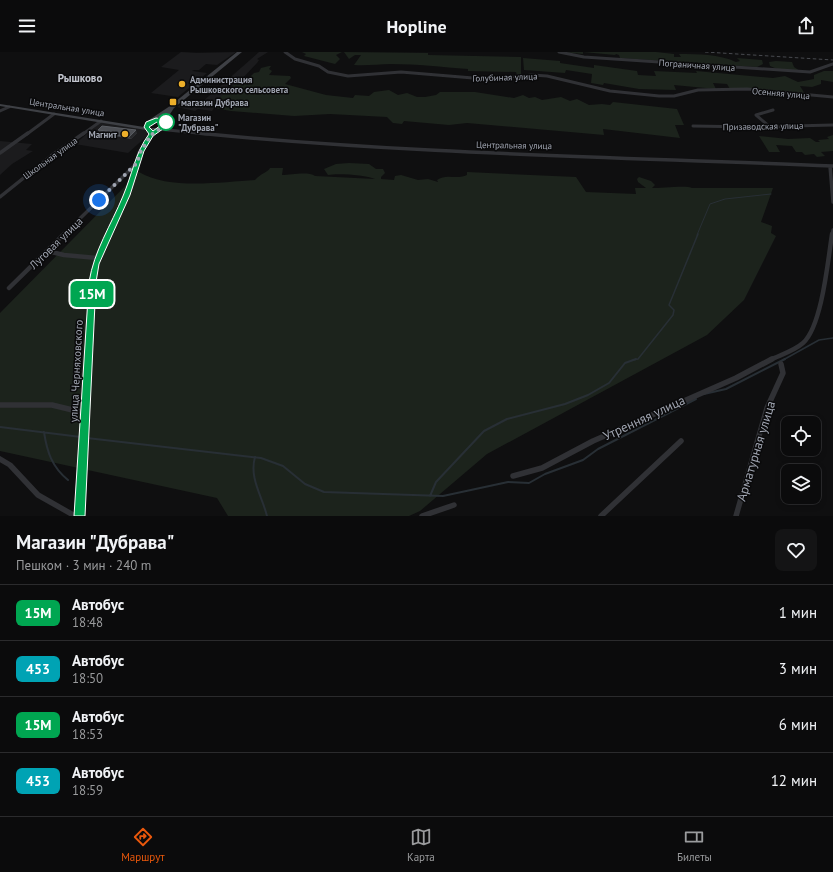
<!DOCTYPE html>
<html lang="ru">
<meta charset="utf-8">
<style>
body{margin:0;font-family:"PT Sans",sans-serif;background:#141415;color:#f1f3f6;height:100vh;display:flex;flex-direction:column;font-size:15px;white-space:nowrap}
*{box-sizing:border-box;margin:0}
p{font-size:13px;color:#9a9b9d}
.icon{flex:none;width:22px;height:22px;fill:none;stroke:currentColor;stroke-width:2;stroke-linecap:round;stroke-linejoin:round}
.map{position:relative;height:464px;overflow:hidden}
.side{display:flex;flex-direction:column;background:#0b0b0c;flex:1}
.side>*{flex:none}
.badge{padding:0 8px;border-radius:6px;font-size:14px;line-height:26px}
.fabs{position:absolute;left:781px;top:364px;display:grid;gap:8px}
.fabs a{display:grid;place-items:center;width:40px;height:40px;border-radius:8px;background:#0b0b0c;box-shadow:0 2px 6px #0003,0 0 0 1px #2b2b2d;font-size:20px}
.you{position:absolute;width:20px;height:20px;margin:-10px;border:3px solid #fff;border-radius:50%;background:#1a73e8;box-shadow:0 0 0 6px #1a73e833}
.map>.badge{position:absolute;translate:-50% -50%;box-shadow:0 0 0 2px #fff}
.round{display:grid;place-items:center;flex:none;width:42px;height:42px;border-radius:8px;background:#141415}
.overview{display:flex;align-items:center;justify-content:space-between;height:68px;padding:0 16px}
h1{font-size:19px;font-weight:700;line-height:30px}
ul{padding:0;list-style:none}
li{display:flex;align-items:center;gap:12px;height:56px;padding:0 16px;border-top:1px solid #2b2b2d}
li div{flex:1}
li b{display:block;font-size:15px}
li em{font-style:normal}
li .badge{min-width:44px;font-weight:700;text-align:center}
header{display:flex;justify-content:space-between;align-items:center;height:52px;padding:0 16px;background:#0b0b0c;font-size:18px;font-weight:700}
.tabs{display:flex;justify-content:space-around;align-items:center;height:56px;border-top:1px solid #2b2b2d;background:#0b0b0c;font-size:11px;color:#9a9b9d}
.tabs a{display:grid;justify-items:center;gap:2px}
.tabs .on{color:#ea580c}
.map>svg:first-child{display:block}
.built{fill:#1b1b1d}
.green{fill:#1c231c}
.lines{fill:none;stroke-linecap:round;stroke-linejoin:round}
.stream-far2{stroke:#282f35;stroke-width:1}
.stream-far1{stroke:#282f35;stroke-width:1.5}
.stream{stroke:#282f35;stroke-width:2}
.minor-far3{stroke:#303135;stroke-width:3}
.minor-far2{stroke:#303135;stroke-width:3.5}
.minor-far1{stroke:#303135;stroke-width:4.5}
.minor{stroke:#303135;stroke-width:5.5}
.secondary{fill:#3e4045;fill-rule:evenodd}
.rail{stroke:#47494e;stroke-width:1;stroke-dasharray:3.5 2.5;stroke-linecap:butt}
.wall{fill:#424348}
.shaded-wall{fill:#292a2d}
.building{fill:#4c4e53;stroke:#595c62}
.line{fill:#00a651;stroke:#fff;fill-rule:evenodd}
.walk{stroke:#a0a5b1;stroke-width:4;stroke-dasharray:0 7.2}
.poi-dot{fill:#edaf2a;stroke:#0a0a0b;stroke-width:1.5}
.stop-dot{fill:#fff;stroke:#00a651;stroke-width:2}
.labels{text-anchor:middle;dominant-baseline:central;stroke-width:3;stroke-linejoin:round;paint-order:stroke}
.far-street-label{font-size:9px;fill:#a0a5b1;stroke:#0a0a0b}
.far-poi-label{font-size:9px;font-weight:bold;fill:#a0a5b1;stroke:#0a0a0b;text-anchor:start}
.far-stop-label{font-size:9px;font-weight:bold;fill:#a0a5b1;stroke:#0a0a0b;text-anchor:start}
.far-quarter-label{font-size:11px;font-weight:bold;fill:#c1c4cd;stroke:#0a0a0b}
.street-label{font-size:11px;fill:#a0a5b1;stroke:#0a0a0b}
.near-street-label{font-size:13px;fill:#a0a5b1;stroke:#0a0a0b}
</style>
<header><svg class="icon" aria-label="menu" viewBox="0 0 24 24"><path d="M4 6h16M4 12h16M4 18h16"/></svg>Hopline<svg class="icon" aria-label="share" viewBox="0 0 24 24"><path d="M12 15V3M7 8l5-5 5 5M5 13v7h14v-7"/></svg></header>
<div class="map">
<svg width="833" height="464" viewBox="0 0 833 464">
<rect width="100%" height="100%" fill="#0f0f10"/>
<!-- built -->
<path class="built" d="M181,0L197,1L236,0L217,13L206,12L199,18H194L192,19L207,21L178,45L151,41L179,18L161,15Z
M259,0H268L257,7L259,8L257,11L240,29H244L242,32L237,31L210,55L214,56L212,59L198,57L195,59L177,55L186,48L201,51Z
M101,70L145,77L148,79V83L128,101L75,92Z
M0,89L32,92L26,98L33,99L12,112L0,123Z"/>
<!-- green -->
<path class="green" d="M302,0H342L336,3L340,7L335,12L304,4L306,2Z
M344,0L428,1V3L521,5V23H517L516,20L468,19V17C442,15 417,12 391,12C378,12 367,14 354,13L361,3H355L349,7Z
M562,0H656L674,2V5H681L679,2C698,2 719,2 736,10L740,9L737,6L762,8L763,12L757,15L620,6L619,3L616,2L615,3L583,0V2Z
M523,6L560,9V11L594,16V13L637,19L638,23L656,24L654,19L697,21L696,19L773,26L785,24L798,30L814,27V23L824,19H833V30L821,28V32L812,35L800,34L805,42L787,39L730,37L727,32L713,31L716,37L674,33L676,38L639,37L604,31L603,33L591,31L592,22L566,18L565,21L524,18Z
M776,9L792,10L794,15L800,19L777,17L770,14L769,10Z
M269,14H271L269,17L272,19L269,23L290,24L291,26L285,32L326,43L353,46L355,43L369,44L374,40L389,38L398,43L407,41L417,45H425L436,43L440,40H475L514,46L523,43L529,46L535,45L542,48L561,45L570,49L577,47L589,53L602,52L610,53L613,50L677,57L684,73H675L680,86L603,77L604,83L467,71L449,73L404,69L402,72L393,71L387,65L330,62L294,64L231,59L209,55L235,32H247L246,29L254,21L259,20L261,16Z
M833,83V99L821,100L825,104L817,105L814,102L805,103L802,100H796L792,94L776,93L780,100H769L759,84L788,87L810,86L816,90H820L818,88L829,87L827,85Z
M349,111L369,112L376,117H383L385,121L381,125V127L394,128L395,124L401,123L418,128L428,127L438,130L437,128C446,121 457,128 467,123V120L576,125L586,140L636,142L635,136H646L638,130L637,127L639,125L651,129L655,133L652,136C661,136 688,133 692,136H773L761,170L772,174L771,181L776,184L744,248L707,283L487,402L420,459L409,464H228L217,446L0,399V261L139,120C168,138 221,130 255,128C260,122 268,120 270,116H283L282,123C291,123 308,119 315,124L375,127C366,123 338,121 328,123L324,117L336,112Z"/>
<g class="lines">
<!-- stream-far2 -->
<path class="stream-far2" d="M697,183L710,152L725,147L771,142"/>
<!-- stream-far1 -->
<path class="stream-far1" d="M633,308L638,307L673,263L674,258L669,253L698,182
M783,308L819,288L833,286"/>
<!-- stream -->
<path class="stream" d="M704,342L726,337L785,307
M0,375L81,385
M44,380C47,400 52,415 68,428
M87,386L261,406L283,414L305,432L324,440L443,444L508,430L529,431L545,422L583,408L598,397L696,347
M255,405C249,426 262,444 267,464
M430,444L436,430L484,379L507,367L565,352L588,343L609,331L625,311L636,307"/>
<!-- minor-far3 -->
<path class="minor-far3" d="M285,0L295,7L319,14L328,20L348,24L401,20L485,27L532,23L547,24L610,39L659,44H674L698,38L747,37L833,45
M559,0L584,5L810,20L833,12
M0,59L9,55
M693,74L751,75L833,73
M770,75L756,63L773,58
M158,77L207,82
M27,82L54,62
M83,82L101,69"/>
<!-- minor-far2 -->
<path class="minor-far2" d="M197,81C408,102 621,105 833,114
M0,101L28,81
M830,114L833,150
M0,145L51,104L84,81
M63,183L137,111
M832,183L833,178"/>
<!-- minor-far1 -->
<path class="minor-far1" d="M47,199L64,203L97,206
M9,236L64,182
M770,308C780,303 794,299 803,291C822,274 828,208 832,182"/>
<!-- minor -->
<path class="minor" d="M0,353H52L85,361
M0,407L10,413L38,443L75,464
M513,424L542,416L593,389L736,326L772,307
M422,464L454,453
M601,464L681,389
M736,464L767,356L783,321L781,312"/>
<!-- secondary -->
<path class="secondary" d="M237,0H242L174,56L168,65L167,74L155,82L144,99L130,143L100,206L95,230L85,464H75L89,230L94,206L124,143L138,99L152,79L0,54V52L144,75L146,70L170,54ZM166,61L164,65L163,72L158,76H151L149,75L150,72Z"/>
<!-- rail -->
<path class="rail" d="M705,0L833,8"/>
</g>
<!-- wall -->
<path class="wall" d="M98,78L137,81L131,87L114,84L112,82H113L99,80Z"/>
<!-- shaded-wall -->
<path class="shaded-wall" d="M136,78L137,81L131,87L129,85Z"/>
<!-- building -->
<path class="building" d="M102,74L136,78L129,85L112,82L115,80L98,78Z"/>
<!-- line -->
<path class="line" d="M156,66L167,68V74L153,84L144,99L130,143L99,212L96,230L85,464H74L89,230C94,199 111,173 123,144C132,123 135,101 149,82L144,75L146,70ZM157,70L162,71L161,73L153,79L149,75Z"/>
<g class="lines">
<!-- walk -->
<path class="walk" d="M99,148L137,111L141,99L151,83L164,74L166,70"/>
</g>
<!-- markers -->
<g class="poi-dot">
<circle cx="182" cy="32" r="4"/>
<rect x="169" y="46" width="8" height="8" rx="2"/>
<circle cx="125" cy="82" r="4"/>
</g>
<circle class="stop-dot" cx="166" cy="70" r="8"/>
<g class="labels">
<!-- far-street labels -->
<g class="far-street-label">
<text transform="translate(697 13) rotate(4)">Пограничная улица</text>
<text transform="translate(505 25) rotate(-2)">Голубиная улица</text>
<text transform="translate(781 41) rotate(5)">Осенняя улица</text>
<text transform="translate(67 55) rotate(9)">Центральная улица</text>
<text transform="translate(763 74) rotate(-1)">Призаводская улица</text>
<text transform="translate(514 93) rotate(1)">Центральная улица</text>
<text transform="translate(50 106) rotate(-36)">Школьная улица</text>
</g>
<!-- far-poi labels -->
<g class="far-poi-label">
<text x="190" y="27">Администрация<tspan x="190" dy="10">Рышковского сельсовета</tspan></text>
<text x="181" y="50">магазин Дубрава</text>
<text x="117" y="82" text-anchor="end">Магнит</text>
</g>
<!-- far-stop labels -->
<g class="far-stop-label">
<text x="178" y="65">Магазин<tspan x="178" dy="10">"Дубрава"</tspan></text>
</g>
<!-- far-quarter labels -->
<g class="far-quarter-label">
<text x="80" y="26">Рышково</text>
</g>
<!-- street labels -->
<g class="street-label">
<text transform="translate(56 191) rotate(-44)">Луговая улица</text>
<text transform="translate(76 319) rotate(-87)">улица Черняховского</text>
</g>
<!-- near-street labels -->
<g class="near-street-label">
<text transform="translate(644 366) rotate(-25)">Утренняя улица</text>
<text transform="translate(756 399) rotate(-73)">Арматурная улица</text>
</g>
</g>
</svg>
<div class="fabs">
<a><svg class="icon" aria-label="locate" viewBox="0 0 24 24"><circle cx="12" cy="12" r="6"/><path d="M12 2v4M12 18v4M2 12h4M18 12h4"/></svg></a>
<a><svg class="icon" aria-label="layers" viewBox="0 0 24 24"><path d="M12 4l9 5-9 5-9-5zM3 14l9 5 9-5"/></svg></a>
</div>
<div class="you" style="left:99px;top:148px"></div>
<b class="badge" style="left:92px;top:242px;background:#00a651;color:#fff">15М</b>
</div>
<section class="side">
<div class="overview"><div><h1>Магазин &quot;Дубрава&quot;</h1><p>Пешком · 3 мин · 240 m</p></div><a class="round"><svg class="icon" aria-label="heart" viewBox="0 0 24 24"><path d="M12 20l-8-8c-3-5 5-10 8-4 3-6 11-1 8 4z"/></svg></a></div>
<ul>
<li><span class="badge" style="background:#00a651;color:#fff">15М</span><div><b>Автобус</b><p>18:48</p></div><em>1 мин</em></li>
<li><span class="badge" style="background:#00a3b4;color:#fff">453</span><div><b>Автобус</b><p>18:50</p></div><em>3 мин</em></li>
<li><span class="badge" style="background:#00a651;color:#fff">15М</span><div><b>Автобус</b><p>18:53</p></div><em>6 мин</em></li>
<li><span class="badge" style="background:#00a3b4;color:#fff">453</span><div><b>Автобус</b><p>18:59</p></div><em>12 мин</em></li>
</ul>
</section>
<nav class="tabs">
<a class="on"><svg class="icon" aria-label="directions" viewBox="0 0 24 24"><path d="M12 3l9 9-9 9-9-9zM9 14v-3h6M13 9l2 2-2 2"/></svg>Маршрут</a>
<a><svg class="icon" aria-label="map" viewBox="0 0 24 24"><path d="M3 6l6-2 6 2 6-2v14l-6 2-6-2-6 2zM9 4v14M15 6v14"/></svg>Карта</a>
<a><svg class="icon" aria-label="tickets" viewBox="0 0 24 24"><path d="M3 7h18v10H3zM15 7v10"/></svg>Билеты</a>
</nav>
